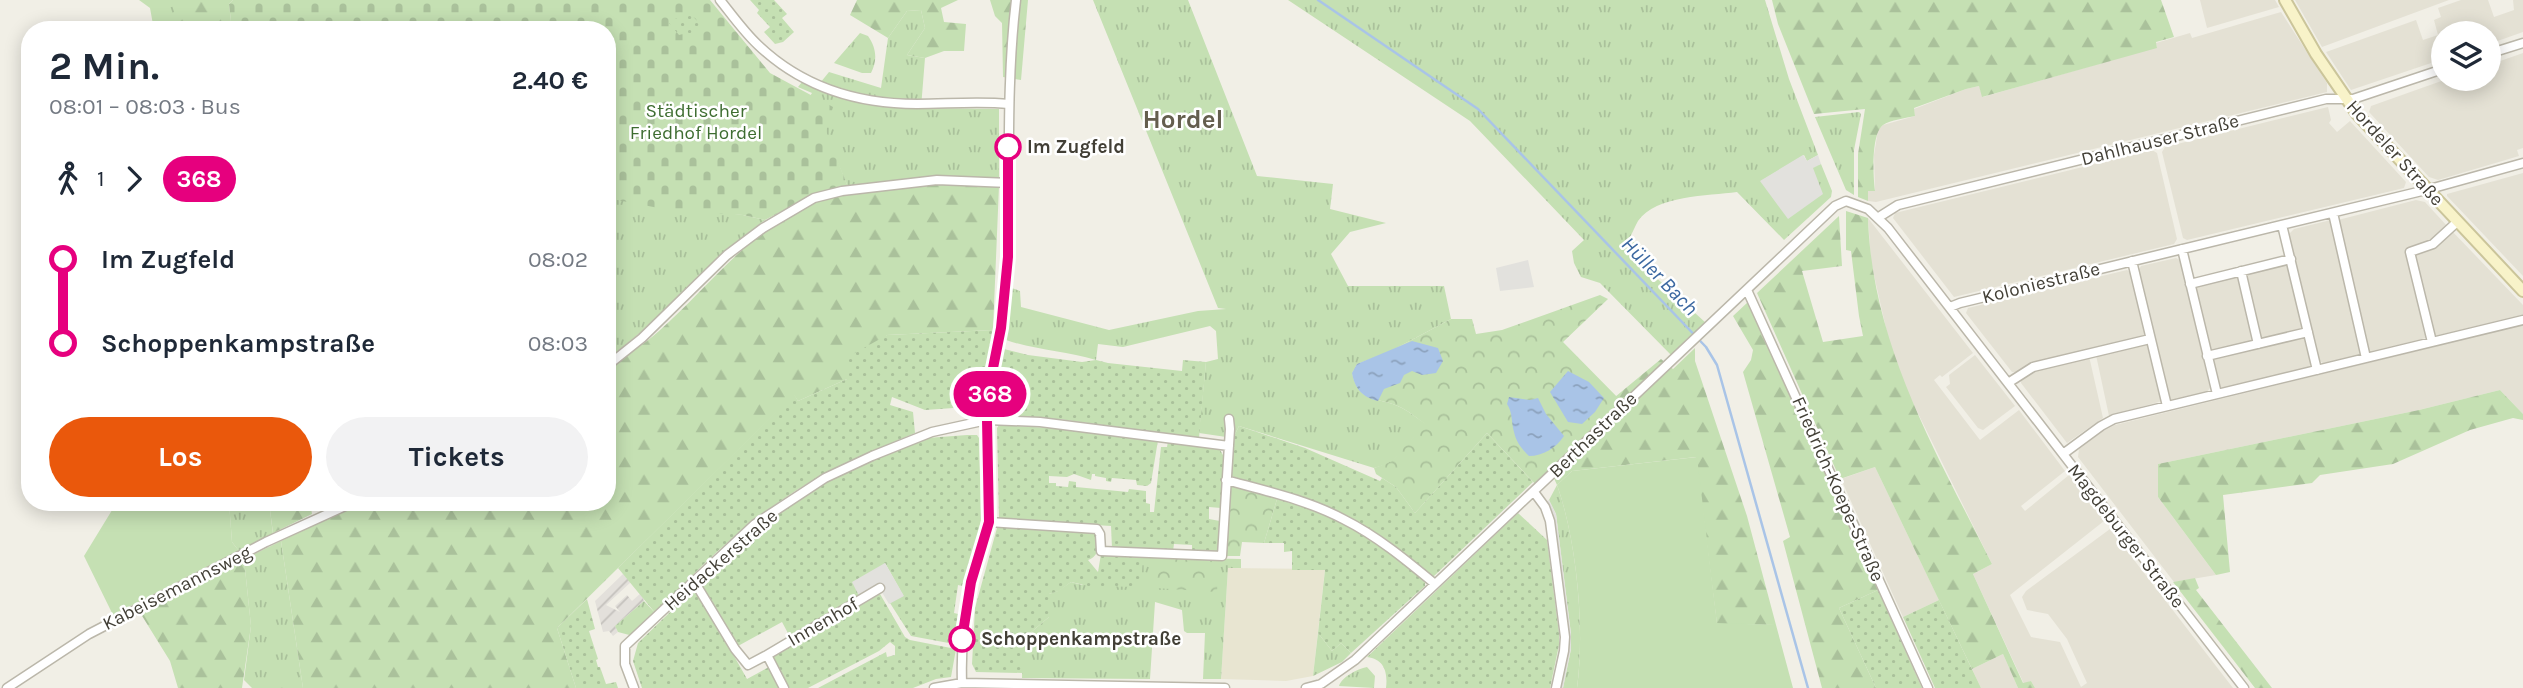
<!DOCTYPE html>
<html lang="de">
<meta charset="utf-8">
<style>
body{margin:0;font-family:Karla,sans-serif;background:#f2f2f3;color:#1f2937;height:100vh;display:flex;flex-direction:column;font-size:26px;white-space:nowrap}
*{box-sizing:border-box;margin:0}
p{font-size:23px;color:#747a83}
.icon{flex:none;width:38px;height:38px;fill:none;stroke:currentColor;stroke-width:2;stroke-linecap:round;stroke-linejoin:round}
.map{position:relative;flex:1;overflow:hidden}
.sheet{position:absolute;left:21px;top:21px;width:595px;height:490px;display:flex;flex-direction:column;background:#fff;border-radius:28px;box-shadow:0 4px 18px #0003}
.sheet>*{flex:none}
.badge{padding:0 14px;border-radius:23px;font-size:24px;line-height:46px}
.controls{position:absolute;left:2431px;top:21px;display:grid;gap:14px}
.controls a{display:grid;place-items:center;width:70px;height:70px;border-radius:50%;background:#fff;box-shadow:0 4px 18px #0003;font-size:35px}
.map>.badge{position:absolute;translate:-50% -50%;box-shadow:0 0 0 4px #fff}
.legs{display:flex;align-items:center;gap:10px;height:77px;padding:0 28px;font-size:23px}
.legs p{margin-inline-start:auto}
.headline{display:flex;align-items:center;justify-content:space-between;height:119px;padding:0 28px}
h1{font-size:38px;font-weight:700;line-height:52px}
.primary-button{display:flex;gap:14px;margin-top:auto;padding:14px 28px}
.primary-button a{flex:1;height:80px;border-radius:42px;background:#ea580c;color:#fff;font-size:28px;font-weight:700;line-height:80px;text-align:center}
.primary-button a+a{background:#f2f2f3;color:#1f2937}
ul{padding:0 28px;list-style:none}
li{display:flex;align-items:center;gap:24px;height:84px;font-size:26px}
li i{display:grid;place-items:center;width:10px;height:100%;margin:0 9px;background:currentColor}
li i::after{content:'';width:18px;height:18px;margin:-9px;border:5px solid;border-radius:50%;background:#fff}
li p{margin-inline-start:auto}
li:first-child i{background:linear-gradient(#0000 50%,currentColor 0)}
li:last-child i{background:linear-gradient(currentColor 50%,#0000 0)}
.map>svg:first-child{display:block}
.residential{fill:#e4e1d4}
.industrial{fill:url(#industrial-furrows)}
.education{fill:#e8e5d1}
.grass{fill:url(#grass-tufts)}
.forest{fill:url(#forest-firs)}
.cemetery{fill:url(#cemetery-stones)}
.park{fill:url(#park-crowns)}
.garden{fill:url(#garden-dots)}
.pitch{fill:#c5e0b3}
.parking{fill:#e2e1dd}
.water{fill:url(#water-ripples)}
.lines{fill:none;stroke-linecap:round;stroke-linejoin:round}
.stream{stroke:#a9c4e7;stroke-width:2.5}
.street-casing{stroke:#bbb7aa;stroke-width:11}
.secondary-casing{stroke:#cbc59a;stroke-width:14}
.street{stroke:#fff;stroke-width:8}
.secondary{stroke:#f8f3c9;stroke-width:10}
.line-1-casing{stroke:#fff;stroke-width:16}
.line-1{stroke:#e6007e;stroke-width:10}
.stop-1-dot{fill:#fff;stroke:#e6007e;stroke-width:3.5}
.labels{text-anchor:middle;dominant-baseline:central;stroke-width:5;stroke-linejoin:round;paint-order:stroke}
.park-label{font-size:19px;fill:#3e6d31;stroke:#fff}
.street-label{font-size:19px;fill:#423f36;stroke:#fff}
.stop-label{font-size:19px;font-weight:bold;fill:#423f36;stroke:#fff;text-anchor:start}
.water-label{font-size:21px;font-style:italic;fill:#3c68a1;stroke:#fff}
.district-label{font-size:26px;font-weight:bold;fill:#645e4e;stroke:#fff}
</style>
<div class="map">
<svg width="2523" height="688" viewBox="0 0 2523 688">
<defs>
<pattern id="industrial-furrows" width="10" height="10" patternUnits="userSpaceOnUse" patternTransform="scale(1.75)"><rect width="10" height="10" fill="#e3e0db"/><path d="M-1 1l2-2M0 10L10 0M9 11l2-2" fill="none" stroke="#c4c1bd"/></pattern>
<pattern id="grass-tufts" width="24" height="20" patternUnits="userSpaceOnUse" patternTransform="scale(1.75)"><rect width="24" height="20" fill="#c5e0b3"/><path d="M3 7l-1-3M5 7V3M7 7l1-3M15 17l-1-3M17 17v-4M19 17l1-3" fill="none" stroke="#aac19b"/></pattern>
<pattern id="forest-firs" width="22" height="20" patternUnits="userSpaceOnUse" patternTransform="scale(1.75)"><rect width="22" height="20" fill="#c5e0b3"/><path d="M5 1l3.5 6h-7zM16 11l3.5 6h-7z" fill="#aac19b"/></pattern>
<pattern id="cemetery-stones" width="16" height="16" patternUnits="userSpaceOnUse" patternTransform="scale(1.75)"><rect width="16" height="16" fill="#c5e0b3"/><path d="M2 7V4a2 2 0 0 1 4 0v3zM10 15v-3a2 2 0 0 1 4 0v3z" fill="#aac19b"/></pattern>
<pattern id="park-crowns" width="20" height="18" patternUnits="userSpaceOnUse" patternTransform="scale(1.75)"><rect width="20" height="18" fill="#c5e0b3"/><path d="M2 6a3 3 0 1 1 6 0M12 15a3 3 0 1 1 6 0" fill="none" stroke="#aac19b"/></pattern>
<pattern id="garden-dots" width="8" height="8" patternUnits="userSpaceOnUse" patternTransform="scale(1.75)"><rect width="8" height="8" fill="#c5e0b3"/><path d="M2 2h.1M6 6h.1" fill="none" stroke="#aac19b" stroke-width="1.8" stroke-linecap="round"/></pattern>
<pattern id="water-ripples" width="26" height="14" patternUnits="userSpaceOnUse" patternTransform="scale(1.75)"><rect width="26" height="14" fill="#a9c4e7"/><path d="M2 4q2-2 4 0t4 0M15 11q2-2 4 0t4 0" fill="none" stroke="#8ba1bc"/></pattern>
</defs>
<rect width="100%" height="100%" fill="#f1efe6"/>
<!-- residential -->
<path class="residential" d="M2200,0H2275L2279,7L2207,28Z
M2295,0H2449L2322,47Z
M2461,0H2488L2494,17L2514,10L2513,0H2523V32L2489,44L2488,33H2443V59L2351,90L2326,52L2416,20L2423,40L2438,35L2434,20L2441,17L2438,8Z
M2281,12L2327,83V92L1876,202L1868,201V191L1875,190L1874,155L1878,130L1883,125L1915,116L1914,109L1966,89L1979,86L1983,97L2157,47L2156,43L2190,33L2192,38Z
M2523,53V148L2517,150L2519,156L2438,180L2429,177L2369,112L2371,106L2447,79H2488L2489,65Z
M2328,107L2331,120L2329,123L2337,132L2350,121L2406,182L2404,188L2187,240L2183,238L2162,152L2165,147Z
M2152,150L2157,153L2177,239L2174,244L1954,297L1893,218L1895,213Z
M2523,173V276L2447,196V194Z
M2416,200L2425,202L2448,227L2432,242L2406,250L2426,338L2368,352L2338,220Z
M1868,218L1973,353L1942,377L1940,375L1934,380L1980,440L2019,410L2065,471L2021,506L2025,511L2069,475L2104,521L2010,595L2031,637L2060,642L2081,687L2087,683L2067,639L2048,614L2027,610L2022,597L2026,591L2110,529L2233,688H2035L2031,681L2024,684L1973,574L1992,564L1908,393L1890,346L1871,262Z
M2331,220L2363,354L2323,363L2318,360L2288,235L2294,229Z
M2451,230L2523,305V315L2435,336L2414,253Z
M2176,258L2180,260L2210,388L2207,392L2170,401L2168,399L2138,271L2141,266Z
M2282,264L2290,266L2304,329L2261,340L2245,273Z
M2127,270L2132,273L2146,332L2143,337L2032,364L2018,372H2012L1966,313L1968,308Z
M2238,275L2254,341L2212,352L2196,287L2200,284Z
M2523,325V414L2500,390L2419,410L2158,464V497L2216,575L2174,582L2078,457L2079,449L2103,431L2115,425Z
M2306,335L2312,362L2309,367L2222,388L2219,386L2213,358Z
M2144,343L2149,346L2162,401L2109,416L2096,355Z
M1975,355L2015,406L1983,430L1978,428L1946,387L1950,384L1949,375Z
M2089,356L2103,418L2067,443L2021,383V377L2035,369Z
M1875,467L1939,600L1903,617L1841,479Z
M2003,654L2018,688H1981L1972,669Z"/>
<!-- industrial -->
<path class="industrial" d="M623,574L631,582L606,605L620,612L615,606L627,595L632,601L641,593L644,601L615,626L618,632L613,636L609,631L603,632L595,601Z"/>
<!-- education -->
<path class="education" d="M1228,568L1325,569L1313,676L1286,681L1221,679Z"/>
<!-- grass -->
<path class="grass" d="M139,0H174L183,30H154L150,8Z
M1093,0H1188L1257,176L1333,184L1330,209L1386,223L1350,232L1331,254L1348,286H1444L1451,319L1389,352L1357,364L1352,373C1359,405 1379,396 1402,408C1410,412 1418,419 1426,424L1391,463L1374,468L1239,426L1233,438L1199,433L1206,362L1218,359L1216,331L1210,326L1123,347L1098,344L1096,360C1066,351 1035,350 1006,340L1012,288L1020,291L1021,307L1109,330L1198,311L1226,309L1218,308Z
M1288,0H1765L1789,79L1818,155L1807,161L1804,155L1761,181L1821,164L1832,191L1831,197L1784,240L1737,192C1708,196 1656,195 1638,221C1635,226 1633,232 1630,237L1645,255L1639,262L1706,323L1672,356L1600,283L1581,277L1574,263L1572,251L1584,240L1470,121Z
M921,10L925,28L907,55L925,58L921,108L999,109V177L923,178L848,187L810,96L812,93L798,87L802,82L816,88L829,72L881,88L888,38L907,11Z
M860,33L868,36C876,47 878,60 871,73H862L834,63Z
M1859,112L1861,114L1854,150V195L1846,190L1815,117Z
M607,198L743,215L765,220C709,263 664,318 607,359Z
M1557,485C1577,541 1585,629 1577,688H1563L1571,649V634L1556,514L1549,500Z
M229,502H269L273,534L239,551L232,542Z
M281,541L303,688H252L244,680L251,626L244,559Z
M1143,557L1241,559V568H1228L1221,679H1203L1205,633H1187L1184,631L1182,610L1155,602L1150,679L1022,678L1023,639L1049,617V594L1058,591L1071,582L1082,585Z
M644,601L656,614L633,636L618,632L615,626Z
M1318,633L1332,651L1341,643L1351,653L1342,662L1313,676Z
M1367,667L1375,676L1374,688L1339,686C1342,677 1357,669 1367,667Z"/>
<!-- forest -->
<path class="forest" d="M173,0H233L229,4L232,30H183L177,22Z
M857,0H958L941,8L944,22L966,24L964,51H944L925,58L907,55L925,28L921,10L907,11L888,38L850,15Z
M990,0H1028L1021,80L1003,77L1002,23L995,16Z
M1772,0H2161L2174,37L2156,42L2157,48L1982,97L1979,86L1966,89L1914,108L1915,116C1906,118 1890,120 1883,125C1871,134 1873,176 1875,191H1868V201L1858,197V154L1865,109L1814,114L1778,24Z
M947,183L999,186L993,330L887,335L847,379L798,401L794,395L557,628L576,688H303L281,541L364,502H607V370C624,357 643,345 659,331C708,288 748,231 810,205C851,187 902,187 947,183Z
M1846,211L1868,218C1872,345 1937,454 1992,564L1973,574L2023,683L2031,681L2035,688H2018L2003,654L1972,669L1875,467L1840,479L1757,293L1839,216L1842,266L1802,271L1823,342L1863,336L1859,316L1851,251L1846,250Z
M1748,302L1878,590L1839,608L1876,688H1822L1783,541L1790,537L1743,372L1751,360L1753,350L1733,316Z
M1695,348V361L1747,516L1776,625L1717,624L1696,457L1572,471L1557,485L1553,476L1627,407L1615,397L1661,359L1673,369Z
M2500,390L2523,414V420L2513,418L2470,430L2393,464L2320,475L2312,483L2223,495L2230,572L2216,575L2158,497V464L2419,410Z
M269,502H310L312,514L273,533Z
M244,559L251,626L242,688H178L170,661L139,611Z
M2195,578L2199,588L2196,590L2272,688H2255L2173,582Z"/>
<!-- cemetery -->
<path class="cemetery" d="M233,0H710L770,73L833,107L826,131L848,187L810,196L765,220L743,215L669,210L607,198V30H232L229,4Z"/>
<!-- park -->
<path class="park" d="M1600,295L1608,299L1563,342L1624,404L1538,487L1487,433L1415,513L1396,487L1376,474L1374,468L1391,462L1425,424C1418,419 1410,412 1402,408C1379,396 1359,405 1352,373L1357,364L1389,352L1451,319H1472L1476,334L1502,330Z
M1230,485L1277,499L1264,543L1242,542L1240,556H1226Z
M1158,557L1219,559L1217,592L1155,588Z"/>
<!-- garden -->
<path class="garden" d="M750,0H774L787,14L782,18L794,32L783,42L775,44L764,32L770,27L757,13L759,10Z
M687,10L700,24L692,45L683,34L679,35L669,23L670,20L684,17Z
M993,330L982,406L925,410L892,397L890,405L913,412L915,433C885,446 855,458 826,473C762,507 704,560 656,614L618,568L794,394L798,401L847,379L846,358L887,335Z
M1004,349L1028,355L1082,362L1096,360L1108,363L1182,371L1183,360L1206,362L1199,438L1059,419L995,418L996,391Z
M999,425L1085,430L1158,440L1151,483L1147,486L1137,485L1136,480L1112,478L1111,482L1106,481V478L1095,476V474H1092L1091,480L1074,474L1067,477L1049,476V483H1056V486L1068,487L1069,481L1076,482V487L1128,492L1129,489L1146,491V503L1150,504V512H1154L1161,447H1167L1168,441L1219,448L1224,457L1221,508L1209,507V519L1220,521L1218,551L1192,553V545L1174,544L1173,551L1112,548L1111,526L999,519L997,428Z
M1239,426L1305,448L1380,481L1382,478L1396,487L1415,513L1487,433L1533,482L1433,577L1368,529L1232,476L1233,438Z
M967,435H977L979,438L981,519L976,544L962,586L958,585L954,613L958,614L954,644L911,636L890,603L903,595L885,563L860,597L790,637L782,622L738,646L701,583L703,577L712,569L776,514L824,484L883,455L927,438Z
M1277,499C1332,514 1385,540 1425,582V586L1417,593L1351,653L1341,643L1332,651L1318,633L1325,570H1292V551L1284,552V543H1264Z
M1518,513L1547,540L1559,633V645L1550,688H1386C1388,672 1384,659 1367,657Z
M1004,527L1093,531L1098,536C1097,547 1100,556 1088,560L1098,572L1101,554L1143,557L1141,587L1088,586L1071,582L1059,591L1049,594V617L1023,639V673L976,672L972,664L975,608L997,528Z
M694,589L697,590L747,679L769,667L780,688H642L633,661L638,643Z
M1878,590L1922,688H1876L1839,608Z
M880,594L905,637L910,640L956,649L951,677L936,679L913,688H818L886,652L887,657L895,655V646L890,642L879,651L808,688H788L772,656Z
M587,599L595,629L589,631L598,659L596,660L598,667H600L606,684L616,682L618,688H576L557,628Z
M1939,600L1981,688H1935L1903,617Z"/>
<!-- pitch -->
<path class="pitch" d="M1697,457L1717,623L1776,625L1793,688H1577C1585,630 1577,541 1557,485L1572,471Z
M117,502H229L232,542L239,551L113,615L84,556Z"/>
<!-- parking -->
<path class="parking" d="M1803,155L1807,161L1818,155L1821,164L1813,168L1823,194L1788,219L1760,181Z
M1528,260L1534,287L1500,291L1496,268Z
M1549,500L1556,514L1571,634V649L1563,688H1556L1565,637L1543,504Z
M885,563L904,596L889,604L880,589L861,600L852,582Z"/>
<!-- water -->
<path class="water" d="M1412,341L1438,348L1443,361L1436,373L1422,375L1412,371L1404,375L1400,383L1384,389L1378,401C1362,397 1355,389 1352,373L1357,364Z
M1568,371L1589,382L1604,398L1595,412L1582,424L1568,422L1550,392Z
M1509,397L1530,400L1538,398L1546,414L1564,436C1556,448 1543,456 1529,456C1522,449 1516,442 1514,432C1511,422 1513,413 1507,404Z"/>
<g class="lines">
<!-- stream -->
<path class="stream" d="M1318,0L1478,109L1706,347L1717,365L1808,688"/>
<defs>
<path id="street" d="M720,0C732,15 744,32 758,45C802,87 858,104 917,104C947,104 978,101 1009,104
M2488,54L2523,43
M2333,213L2366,358
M1879,217L1898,205L2326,99H2353L2443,69
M2282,225L2317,370
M2182,249L2217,394
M2132,261L2167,406
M2241,271L2258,344
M2190,284L2291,259
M1747,290L1928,688
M1950,307L1960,303L2426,190L2523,163
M2432,342L2410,252L2433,244L2457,222
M2207,356L2308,332
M607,366L642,338L727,255L763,228L814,198L842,191L937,180L1009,183
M2008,383L2033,367L2150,339
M2063,454L2101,426L2114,419L2523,320
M1226,480C1266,491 1307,500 1343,519C1377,536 1406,560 1435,584
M1534,492L1545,507L1550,521L1565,637L1564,651L1556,688
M989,522L1097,529L1100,534L1101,551L1222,556L1230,429L1229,419
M694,581L735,649L748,665L767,655L784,688
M767,655L880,588
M962,683C961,649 963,616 971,583C977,557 989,533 990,506C992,477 985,447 987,417C993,362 1006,309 1008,254C1010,169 1006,84 1016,0
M7,688L89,634L266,542L354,502
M634,688L625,664V646L755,524L825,478L872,456L932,432L987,420L1040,422L1229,446
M934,688L962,683L1225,688
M1306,688L1321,684L1355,660L1797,242L1835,206L1846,201L1868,209L1888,228L2244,688"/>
<path id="secondary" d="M2285,0L2316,54L2357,114L2523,291"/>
</defs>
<!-- street casing -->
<use href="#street" class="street-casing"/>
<!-- secondary casing -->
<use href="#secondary" class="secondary-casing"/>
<!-- street -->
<use href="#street" class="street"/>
<!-- secondary -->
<use href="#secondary" class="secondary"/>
</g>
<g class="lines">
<defs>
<path id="line-1" d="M962,639L971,582L989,522L987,420L993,368L1001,328L1008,257V147"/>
</defs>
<!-- line-1 casing -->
<use href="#line-1" class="line-1-casing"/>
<!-- line-1 -->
<use href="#line-1" class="line-1"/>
</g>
<!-- markers -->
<g class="stop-1-dot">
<circle cx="1008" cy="147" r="12"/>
<circle cx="962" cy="639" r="12"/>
</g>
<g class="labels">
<!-- park labels -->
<g class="park-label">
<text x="696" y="111">Städtischer<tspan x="696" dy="22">Friedhof Hordel</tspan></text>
</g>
<!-- street labels -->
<g class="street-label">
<text transform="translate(2160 140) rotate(-14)">Dahlhauser Straße</text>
<text transform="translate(2395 153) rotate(48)">Hordeler Straße</text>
<text transform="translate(2041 283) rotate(-14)">Koloniestraße</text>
<text transform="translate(1593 435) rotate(-44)">Berthastraße</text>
<text transform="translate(1838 489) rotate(66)">Friedrich-Koepe-Straße</text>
<text transform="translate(2126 536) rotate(52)">Magdeburger Straße</text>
<text transform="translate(721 560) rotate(-41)">Heidackerstraße</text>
<text transform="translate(177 588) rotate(-27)">Kabeisemannsweg</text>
<text transform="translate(823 622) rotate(-30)">Innenhof</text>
</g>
<!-- stop labels -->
<g class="stop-label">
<text x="1027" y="147">Im Zugfeld</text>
<text x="981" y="639">Schoppenkampstraße</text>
</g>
<!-- water labels -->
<g class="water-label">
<text transform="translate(1660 276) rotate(46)">Hüller Bach</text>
</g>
<!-- district labels -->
<g class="district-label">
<text x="1183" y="119">Hordel</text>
</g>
</g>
</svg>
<div class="controls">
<a><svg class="icon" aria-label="layers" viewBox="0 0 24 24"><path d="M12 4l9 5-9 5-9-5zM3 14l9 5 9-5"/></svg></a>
</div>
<b class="badge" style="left:990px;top:394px;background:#e6007e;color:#fff">368</b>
<section class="sheet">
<div class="headline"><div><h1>2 Min.</h1><p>08:01 – 08:03 · Bus</p></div><b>2.40 €</b></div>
<div class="legs"><svg class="icon" aria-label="walk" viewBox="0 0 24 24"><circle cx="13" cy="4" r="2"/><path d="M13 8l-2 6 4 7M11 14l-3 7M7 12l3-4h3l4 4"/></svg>1<svg class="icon" aria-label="forward" viewBox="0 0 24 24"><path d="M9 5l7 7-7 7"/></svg><b class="badge" style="background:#e6007e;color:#fff">368</b></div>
<ul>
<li><i style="color:#e6007e"></i><b>Im Zugfeld</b><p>08:02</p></li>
<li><i style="color:#e6007e"></i><b>Schoppenkampstraße</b><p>08:03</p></li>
</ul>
<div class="primary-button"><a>Los</a><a>Tickets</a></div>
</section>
</div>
